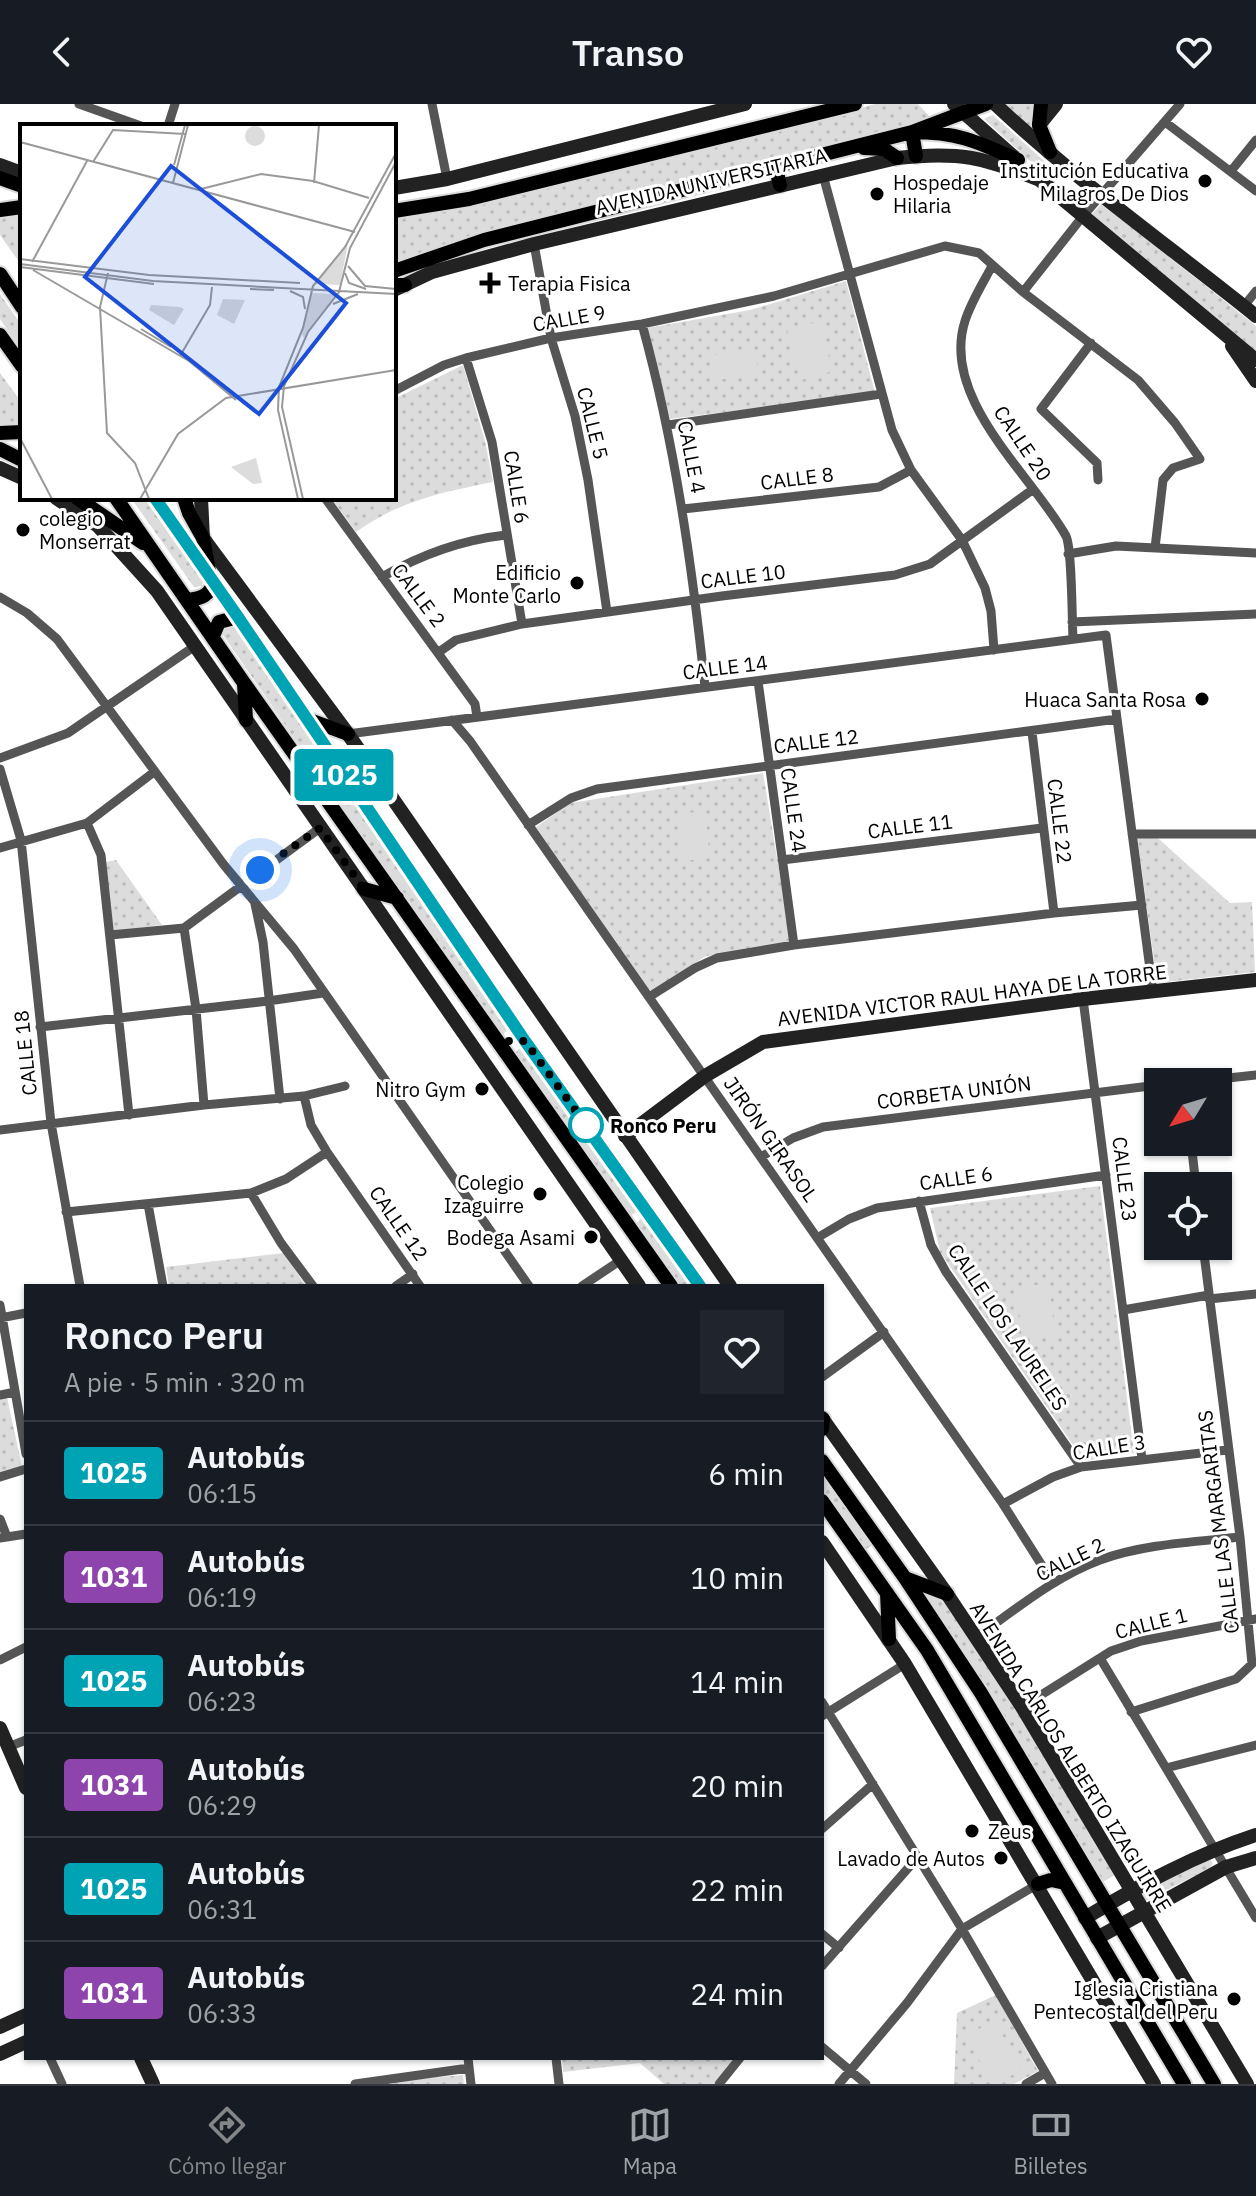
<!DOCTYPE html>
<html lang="es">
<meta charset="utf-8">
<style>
body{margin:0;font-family:"IBM Plex Sans",sans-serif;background:#20242c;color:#f1f3f6;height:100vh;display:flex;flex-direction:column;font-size:30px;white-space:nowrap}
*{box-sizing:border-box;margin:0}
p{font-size:26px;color:#9ea1a6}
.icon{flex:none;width:44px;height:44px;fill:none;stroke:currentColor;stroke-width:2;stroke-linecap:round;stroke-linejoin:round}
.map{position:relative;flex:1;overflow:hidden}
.details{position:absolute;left:24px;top:1180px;width:800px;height:776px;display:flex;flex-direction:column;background:#171b24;border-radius:0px;box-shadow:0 2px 6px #0004}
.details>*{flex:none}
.badge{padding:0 16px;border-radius:6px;font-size:28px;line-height:52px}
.needle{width:52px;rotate:232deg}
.controls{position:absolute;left:1144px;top:964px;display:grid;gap:16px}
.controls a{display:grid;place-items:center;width:88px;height:88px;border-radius:0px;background:#171b24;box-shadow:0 2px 6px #0004;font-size:40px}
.you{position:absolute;width:40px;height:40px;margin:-20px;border:6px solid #fff;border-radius:50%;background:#1a73e8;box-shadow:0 0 0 12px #1a73e833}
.map>.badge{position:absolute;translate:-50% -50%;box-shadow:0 0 0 4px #fff}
.round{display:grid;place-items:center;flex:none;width:84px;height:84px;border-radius:0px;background:#20242c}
.headline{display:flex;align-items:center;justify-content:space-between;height:136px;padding:0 40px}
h1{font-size:38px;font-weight:600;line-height:60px}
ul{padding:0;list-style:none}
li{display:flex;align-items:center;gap:24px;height:104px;padding:0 40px;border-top:2px solid #363941}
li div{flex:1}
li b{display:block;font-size:30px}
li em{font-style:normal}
li .badge{min-width:88px;font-weight:700;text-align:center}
header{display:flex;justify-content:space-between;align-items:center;height:104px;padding:0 40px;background:#171b24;font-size:36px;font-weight:600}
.menu{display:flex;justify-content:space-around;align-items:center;height:112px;border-top:2px solid #363941;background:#171b24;font-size:22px;color:#9ea1a6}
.menu a{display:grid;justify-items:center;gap:4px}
.menu .active{color:#858687}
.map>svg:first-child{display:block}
.grass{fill:url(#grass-dots)}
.garden{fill:#dcdcdc}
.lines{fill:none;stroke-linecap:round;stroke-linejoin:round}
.primary-casing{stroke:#dbdbdb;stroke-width:18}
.street{stroke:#555;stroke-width:9}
.secondary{stroke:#222;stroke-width:14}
.primary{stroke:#000;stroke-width:14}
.line-casing{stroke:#fff;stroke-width:18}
.line{stroke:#00a3b4;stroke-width:12}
.walk{stroke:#000;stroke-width:8;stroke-dasharray:0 14.4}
.poi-dot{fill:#000;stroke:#fff;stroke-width:3}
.stop-dot{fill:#fff;stroke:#00a3b4;stroke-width:4}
.labels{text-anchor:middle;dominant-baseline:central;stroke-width:6;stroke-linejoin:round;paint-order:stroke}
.poi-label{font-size:20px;fill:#000;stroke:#fff;text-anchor:end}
.street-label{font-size:20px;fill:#000;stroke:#fff}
.stop-label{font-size:20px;font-weight:bold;fill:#000;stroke:#fff;text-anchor:start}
.inset-road{fill:none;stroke:#999;stroke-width:2}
.view{fill:#1d4ed8;fill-opacity:0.15;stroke:#1d4ed8;stroke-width:4}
.inset-edge{fill:none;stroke:#000;stroke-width:4}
</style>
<header><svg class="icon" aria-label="back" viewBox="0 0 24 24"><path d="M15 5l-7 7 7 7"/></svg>Transo<svg class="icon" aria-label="heart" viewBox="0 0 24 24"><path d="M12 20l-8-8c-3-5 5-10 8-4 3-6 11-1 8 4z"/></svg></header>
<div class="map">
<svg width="1256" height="1980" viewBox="0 0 1256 1980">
<defs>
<pattern id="grass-dots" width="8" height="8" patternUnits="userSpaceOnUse" patternTransform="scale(2)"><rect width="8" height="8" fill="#dcdcdc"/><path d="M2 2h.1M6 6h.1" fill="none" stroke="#bbb" stroke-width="1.8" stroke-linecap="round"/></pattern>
</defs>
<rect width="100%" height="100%" fill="#fff"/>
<!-- grass -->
<path class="grass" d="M875,0H918L932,15L513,121L458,137L394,161V113L476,98L793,23Z
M1002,0H1034L1033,20L1029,23Z
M993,11L1061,72L1054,79L984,15Z
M1102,99L1256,222V247L1091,111Z
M22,108V162L0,131V111Z
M846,177L875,289L670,315L647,224L750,206Z
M0,190L22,222V247L0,215Z
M463,261L485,337L493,378C439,389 402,396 356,428L331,394H394V295Z
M0,269L22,299V321L0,322Z
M131,394H145L204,475L202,482L194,483Z
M227,522H234L511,925L506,927L501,934L223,531Z
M763,669L791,839L706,852L655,887L647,885L536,723L570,699Z
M1150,727L1230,799L1252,798L1255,868L1157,879L1137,730Z
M116,756L162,821L112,827L106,758Z
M520,943L525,944L640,1105L629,1113L513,952Z
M1100,1082L1134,1349L1084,1357L940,1148L930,1104Z
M644,1112L694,1182H679L635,1120Z
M284,1149L306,1182H169L166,1163Z
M7,1293L22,1363L0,1369V1294Z
M822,1366L874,1440L865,1446L822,1385Z
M923,1488L946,1500L1017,1605L1115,1771L1101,1779Z
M1208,1754L1213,1759L1210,1764L1145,1797L1141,1790L1144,1787Z
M996,1891L1038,1967L1014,1980H954L957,1909Z
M562,1954H735L713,1980H664L640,1959L563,1968Z
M463,1971L464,1980H371L375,1979Z"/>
<!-- garden -->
<path class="garden" d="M819,217L833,267L801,276L787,227Z
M754,243L759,268L714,277L709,252Z
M705,707L710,754L683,757L678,710Z
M1049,1180L1055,1230L1022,1234L1016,1183Z
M993,1916L1023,1964L998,1980H994L965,1934Z"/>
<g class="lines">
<defs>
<path id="primary" d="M1041,0L1039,21L1050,48
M864,44L884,45L897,54
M916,52L912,28C958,28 978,38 1018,56
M775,61L780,81
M0,74L22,82
M0,106L22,103
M394,107L469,95L855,0
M394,167L484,136L912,28L986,0
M0,170L22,203
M394,181H405
M0,231L22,262
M0,329L22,328
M0,345L22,356
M77,394L143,439
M116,394L244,579L671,1182
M155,394L238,513L525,937L700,1182
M184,394L189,409L203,434L209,467
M188,496C202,494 209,492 214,478
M213,532L219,518L238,513
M244,579L246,616
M307,615L348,630
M364,785L397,794
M822,1325L823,1315
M822,1357L905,1474L981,1589L1214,1980
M822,1397L927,1546L1184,1980
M905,1474L947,1490
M887,1489L889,1535
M1038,1780L1051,1776L1065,1779"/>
</defs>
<!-- primary casing -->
<use href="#primary" class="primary-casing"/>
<!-- street -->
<path class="street" d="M79,0L141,22
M432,0L447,75
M1165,18L1256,87
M168,22L175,0
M1231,67L1256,36
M823,71L892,326L911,366L962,436L985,484L991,507L994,546
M534,140L551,234L575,312L588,376L607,508
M992,162C983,179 971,198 965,217C940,295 1032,371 1066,432C1072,444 1072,517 1073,535
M1023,188L1083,112L1180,0
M1244,202L1256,187
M642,220C675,340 692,461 705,583
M1091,239L1041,305L1097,359L1098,376
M466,254L492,338L522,520
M394,287L444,261L466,254L551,234L642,220L774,192L945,142L979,149L1023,188L1138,276L1175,319L1200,355L1173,364L1163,376L1155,444
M668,321L881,290
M325,394L475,600L477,613
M683,405L879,383L911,366
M1068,450L1116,442L1256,449
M382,473C422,450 461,436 506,431
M0,493L27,509L57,535L224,761L294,845L529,1182
M1072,518L1256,510
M439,548L456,536L522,520L722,492L895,471L930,460L1032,386
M758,577L794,841
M452,616L470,637L1003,1400L1053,1479
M1032,628L1054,809
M348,630L1106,531L1153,888
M0,654L68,629L195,542
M0,665L21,736L51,1019L80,1182
M87,719L101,751L129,1011
M528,721L571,694L597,685L1117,615
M1132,730H1256
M0,744L87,719L154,668
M782,756L1042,724
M255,800L263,838L280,995
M184,824L196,905L204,1001
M110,831L184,824L320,724
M649,893L695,864L717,854L794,841L1054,809L1142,801
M1083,895L1142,1355
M40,923L268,897L323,889
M1191,978L1256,971
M304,992L311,1021L327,1048L420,1182
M0,1026L204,1001L304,992L345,982
M1191,1038L1196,1082
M761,1053L793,1034L823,1023L1158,981
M251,1089L281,1139L313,1182
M919,1097L931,1141L946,1168L1081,1363
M148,1100L163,1182
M66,1108L251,1089L286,1075L327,1048
M817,1134L849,1115L877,1104L1106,1071
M396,1182L413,1170
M582,1182L621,1156
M1209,1195L1256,1190
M0,1201L26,1350
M1123,1206L1209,1191
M0,1214L26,1209
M822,1273L884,1228
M0,1291L15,1288
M0,1373L26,1365
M1003,1400L1053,1373L1081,1363L1227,1346
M0,1415L7,1433
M0,1434L26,1430
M975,1534C1015,1506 1054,1473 1100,1456C1144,1440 1194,1438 1240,1433
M1100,1554L1256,1814
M0,1556L26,1543
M822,1598L962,1825L1052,1980
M1022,1603L1111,1547L1141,1537L1256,1515
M1131,1608L1236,1575L1252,1560L1240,1433L1203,1142
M822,1612L905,1560
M8,1643L26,1636
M1166,1664L1256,1641
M822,1725L873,1680
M822,1830L839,1844
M822,1862L917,1754
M822,1943L866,1980
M50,1954L62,1980
M468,1954L471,1980
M556,1954L559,1980
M355,1980L469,1964
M719,1980L740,1954
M839,1980L907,1899L962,1825L1038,1780
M1026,1980L1045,1969"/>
<!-- secondary -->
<path class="secondary" d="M954,0L1014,53
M995,0C1077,77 1169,142 1256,212
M1039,21L1056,0
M0,61L22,69
M1035,72L1256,256
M394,84L447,75L745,0
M394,186L432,168L534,140L897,54C959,47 983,53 1040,76
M1232,242L1256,277
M0,364L22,374
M56,394L98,422L157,487L639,1182
M201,394L203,434L348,630L730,1182
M625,1032L705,972L763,938L1083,895L1256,876
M822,1314L947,1490L1022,1603L1247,1980
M822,1438L905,1560L1154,1980
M0,1624L26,1684
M1085,1814C1140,1781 1195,1751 1256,1731
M1097,1834L1226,1763L1256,1754
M0,1923L26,1911
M0,1950L26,1938
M141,1954L153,1980"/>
<!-- primary -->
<use href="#primary" class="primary"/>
</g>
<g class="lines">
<defs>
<path id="line" d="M155,394L238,513L525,937L700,1182"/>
</defs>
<!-- line casing -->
<use href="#line" class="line-casing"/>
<!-- line -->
<use href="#line" class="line"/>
<!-- walk -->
<path class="walk" d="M260,766L320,724L364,785L397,794L506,951L508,937H525L594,1032L586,1021"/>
</g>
<!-- markers -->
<g class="poi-dot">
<circle cx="1205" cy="77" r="8"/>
<circle cx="877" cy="90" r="8"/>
<path d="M486 167h8v8h8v8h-8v8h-8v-8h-8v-8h8z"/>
<circle cx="23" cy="426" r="8"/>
<circle cx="577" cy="479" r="8"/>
<circle cx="1202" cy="595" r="8"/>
<circle cx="482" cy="985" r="8"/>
<circle cx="540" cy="1090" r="8"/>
<circle cx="591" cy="1133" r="8"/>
<circle cx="972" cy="1727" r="8"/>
<circle cx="1001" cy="1754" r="8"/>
<circle cx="1234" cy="1895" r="8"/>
</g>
<circle class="stop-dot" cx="586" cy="1021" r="16"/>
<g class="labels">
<!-- poi labels -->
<g class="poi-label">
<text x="1189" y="66">Institución Educativa<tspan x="1189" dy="23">Milagros De Dios</tspan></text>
<text x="893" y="78" text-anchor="start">Hospedaje<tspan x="893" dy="23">Hilaria</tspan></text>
<text x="508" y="179" text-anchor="start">Terapia Fisica</text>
<text x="39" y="414" text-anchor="start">colegio<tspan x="39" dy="23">Monserrat</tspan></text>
<text x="561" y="468">Edificio<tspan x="561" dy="23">Monte Carlo</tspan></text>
<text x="1186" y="595">Huaca Santa Rosa</text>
<text x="466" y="985">Nitro Gym</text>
<text x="524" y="1078">Colegio<tspan x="524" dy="23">Izaguirre</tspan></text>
<text x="575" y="1133">Bodega Asami</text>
<text x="988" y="1727" text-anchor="start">Zeus</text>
<text x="985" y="1754">Lavado de Autos</text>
<text x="1218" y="1884">Iglesia Cristiana<tspan x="1218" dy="23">Pentecostal del Peru</tspan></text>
</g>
<!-- street labels -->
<g class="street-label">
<text transform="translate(711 77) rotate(-13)">AVENIDA UNIVERSITARIA</text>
<text transform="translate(569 214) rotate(-10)">CALLE 9</text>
<text transform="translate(593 319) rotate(76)">CALLE 5</text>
<text transform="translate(1023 339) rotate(56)">CALLE 20</text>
<text transform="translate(692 353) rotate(79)">CALLE 4</text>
<text transform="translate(797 374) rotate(-7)">CALLE 8</text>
<text transform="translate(517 383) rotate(81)">CALLE 6</text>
<text transform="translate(743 472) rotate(-7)">CALLE 10</text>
<text transform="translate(419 491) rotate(53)">CALLE 2</text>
<text transform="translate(725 563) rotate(-7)">CALLE 14</text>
<text transform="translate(816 637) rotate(-7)">CALLE 12</text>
<text transform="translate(794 706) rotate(82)">CALLE 24</text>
<text transform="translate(1060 717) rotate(83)">CALLE 22</text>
<text transform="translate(910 722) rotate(-7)">CALLE 11</text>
<text transform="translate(972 891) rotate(-7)">AVENIDA VICTOR RAUL HAYA DE LA TORRE</text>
<text transform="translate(25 949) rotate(-96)">CALLE 18</text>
<text transform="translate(954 988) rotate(-7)">CORBETA UNIÓN</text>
<text transform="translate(771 1035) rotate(55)">JIRÓN GIRASOL</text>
<text transform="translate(956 1074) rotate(-8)">CALLE 6</text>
<text transform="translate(1125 1075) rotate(83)">CALLE 23</text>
<text transform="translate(399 1119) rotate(55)">CALLE 12</text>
<text transform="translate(1008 1223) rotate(56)">CALLE LOS LAURELES</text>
<text transform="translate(1109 1343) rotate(-9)">CALLE 3</text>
<text transform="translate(1218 1418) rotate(-97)">CALLE LAS MARGARITAS</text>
<text transform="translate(1070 1455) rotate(-26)">CALLE 2</text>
<text transform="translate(1151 1519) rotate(-14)">CALLE 1</text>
<text transform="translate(1071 1653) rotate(58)">AVENIDA CARLOS ALBERTO IZAGUIRRE</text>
</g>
<!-- stop labels -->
<g class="stop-label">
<text x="610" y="1021">Ronco Peru</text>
</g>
</g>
<!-- overview -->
<g transform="translate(20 20)">
<rect width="376" height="376" fill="#fff"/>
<path d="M225 12a10 10 0 1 1 20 0a10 10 0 1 1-20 0ZM328,119L320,161L295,160ZM291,169L317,170L284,214L282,210ZM203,175L225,176L214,200L197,191ZM131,181L160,183L164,185L154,201L129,186ZM236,334L242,359L233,360L211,343Z" fill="#dcdcdc"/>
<path class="inset-road" d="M0,18L335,108M73,38L93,6L165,10M154,41L165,1M153,59L168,1M294,59L299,1M181,65L241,50L293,57L349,74M0,135L129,151L280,159M12,138L67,37M0,140L133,157L376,170M328,142L345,162L376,165M0,143L134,160M13,146L169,237L216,276M88,149L80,183L87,309L115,339L129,375M325,149L329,159L346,165M230,165L254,166M270,167L283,173L285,185M313,180L338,170M121,205L151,223M160,232L190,181L192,163M0,314L32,375M120,375L158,310L206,274L376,246M278,375L258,286L259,263L283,204L293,162L325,123L376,29M283,375L262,283L264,262L288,208L319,168L330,124L376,38"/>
<path class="view" d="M151,42L326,179L239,290L65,153Z"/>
<rect width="376" height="376" class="inset-edge"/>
</g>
</svg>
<div class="controls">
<a><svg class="needle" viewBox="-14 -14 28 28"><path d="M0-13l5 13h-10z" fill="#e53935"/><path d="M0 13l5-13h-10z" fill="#9ea1a6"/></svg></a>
<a><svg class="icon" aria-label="locate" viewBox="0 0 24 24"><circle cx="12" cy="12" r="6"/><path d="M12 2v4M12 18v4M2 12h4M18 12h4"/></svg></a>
</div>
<div class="you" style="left:260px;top:766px"></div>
<b class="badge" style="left:344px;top:671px;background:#00a3b4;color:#fff">1025</b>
<section class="details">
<div class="headline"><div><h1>Ronco Peru</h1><p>A pie · 5 min · 320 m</p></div><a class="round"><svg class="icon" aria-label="heart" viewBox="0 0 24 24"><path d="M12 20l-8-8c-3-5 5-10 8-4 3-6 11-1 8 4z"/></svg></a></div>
<ul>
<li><span class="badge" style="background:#00a3b4;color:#fff">1025</span><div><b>Autobús</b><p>06:15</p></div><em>6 min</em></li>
<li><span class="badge" style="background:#8e44ad;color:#fff">1031</span><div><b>Autobús</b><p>06:19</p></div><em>10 min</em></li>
<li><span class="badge" style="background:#00a3b4;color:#fff">1025</span><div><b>Autobús</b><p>06:23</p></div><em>14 min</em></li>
<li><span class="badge" style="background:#8e44ad;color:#fff">1031</span><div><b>Autobús</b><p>06:29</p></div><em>20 min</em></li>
<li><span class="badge" style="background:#00a3b4;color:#fff">1025</span><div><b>Autobús</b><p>06:31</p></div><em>22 min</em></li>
<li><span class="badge" style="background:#8e44ad;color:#fff">1031</span><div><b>Autobús</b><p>06:33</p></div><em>24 min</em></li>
</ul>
</section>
</div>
<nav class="menu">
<a class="active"><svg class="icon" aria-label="directions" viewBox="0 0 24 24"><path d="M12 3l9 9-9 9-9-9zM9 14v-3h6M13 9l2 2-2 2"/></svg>Cómo llegar</a>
<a><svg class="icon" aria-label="map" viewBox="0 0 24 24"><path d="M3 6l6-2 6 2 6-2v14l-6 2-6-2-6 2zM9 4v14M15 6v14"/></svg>Mapa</a>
<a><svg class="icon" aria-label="tickets" viewBox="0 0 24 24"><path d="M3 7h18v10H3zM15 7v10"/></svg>Billetes</a>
</nav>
